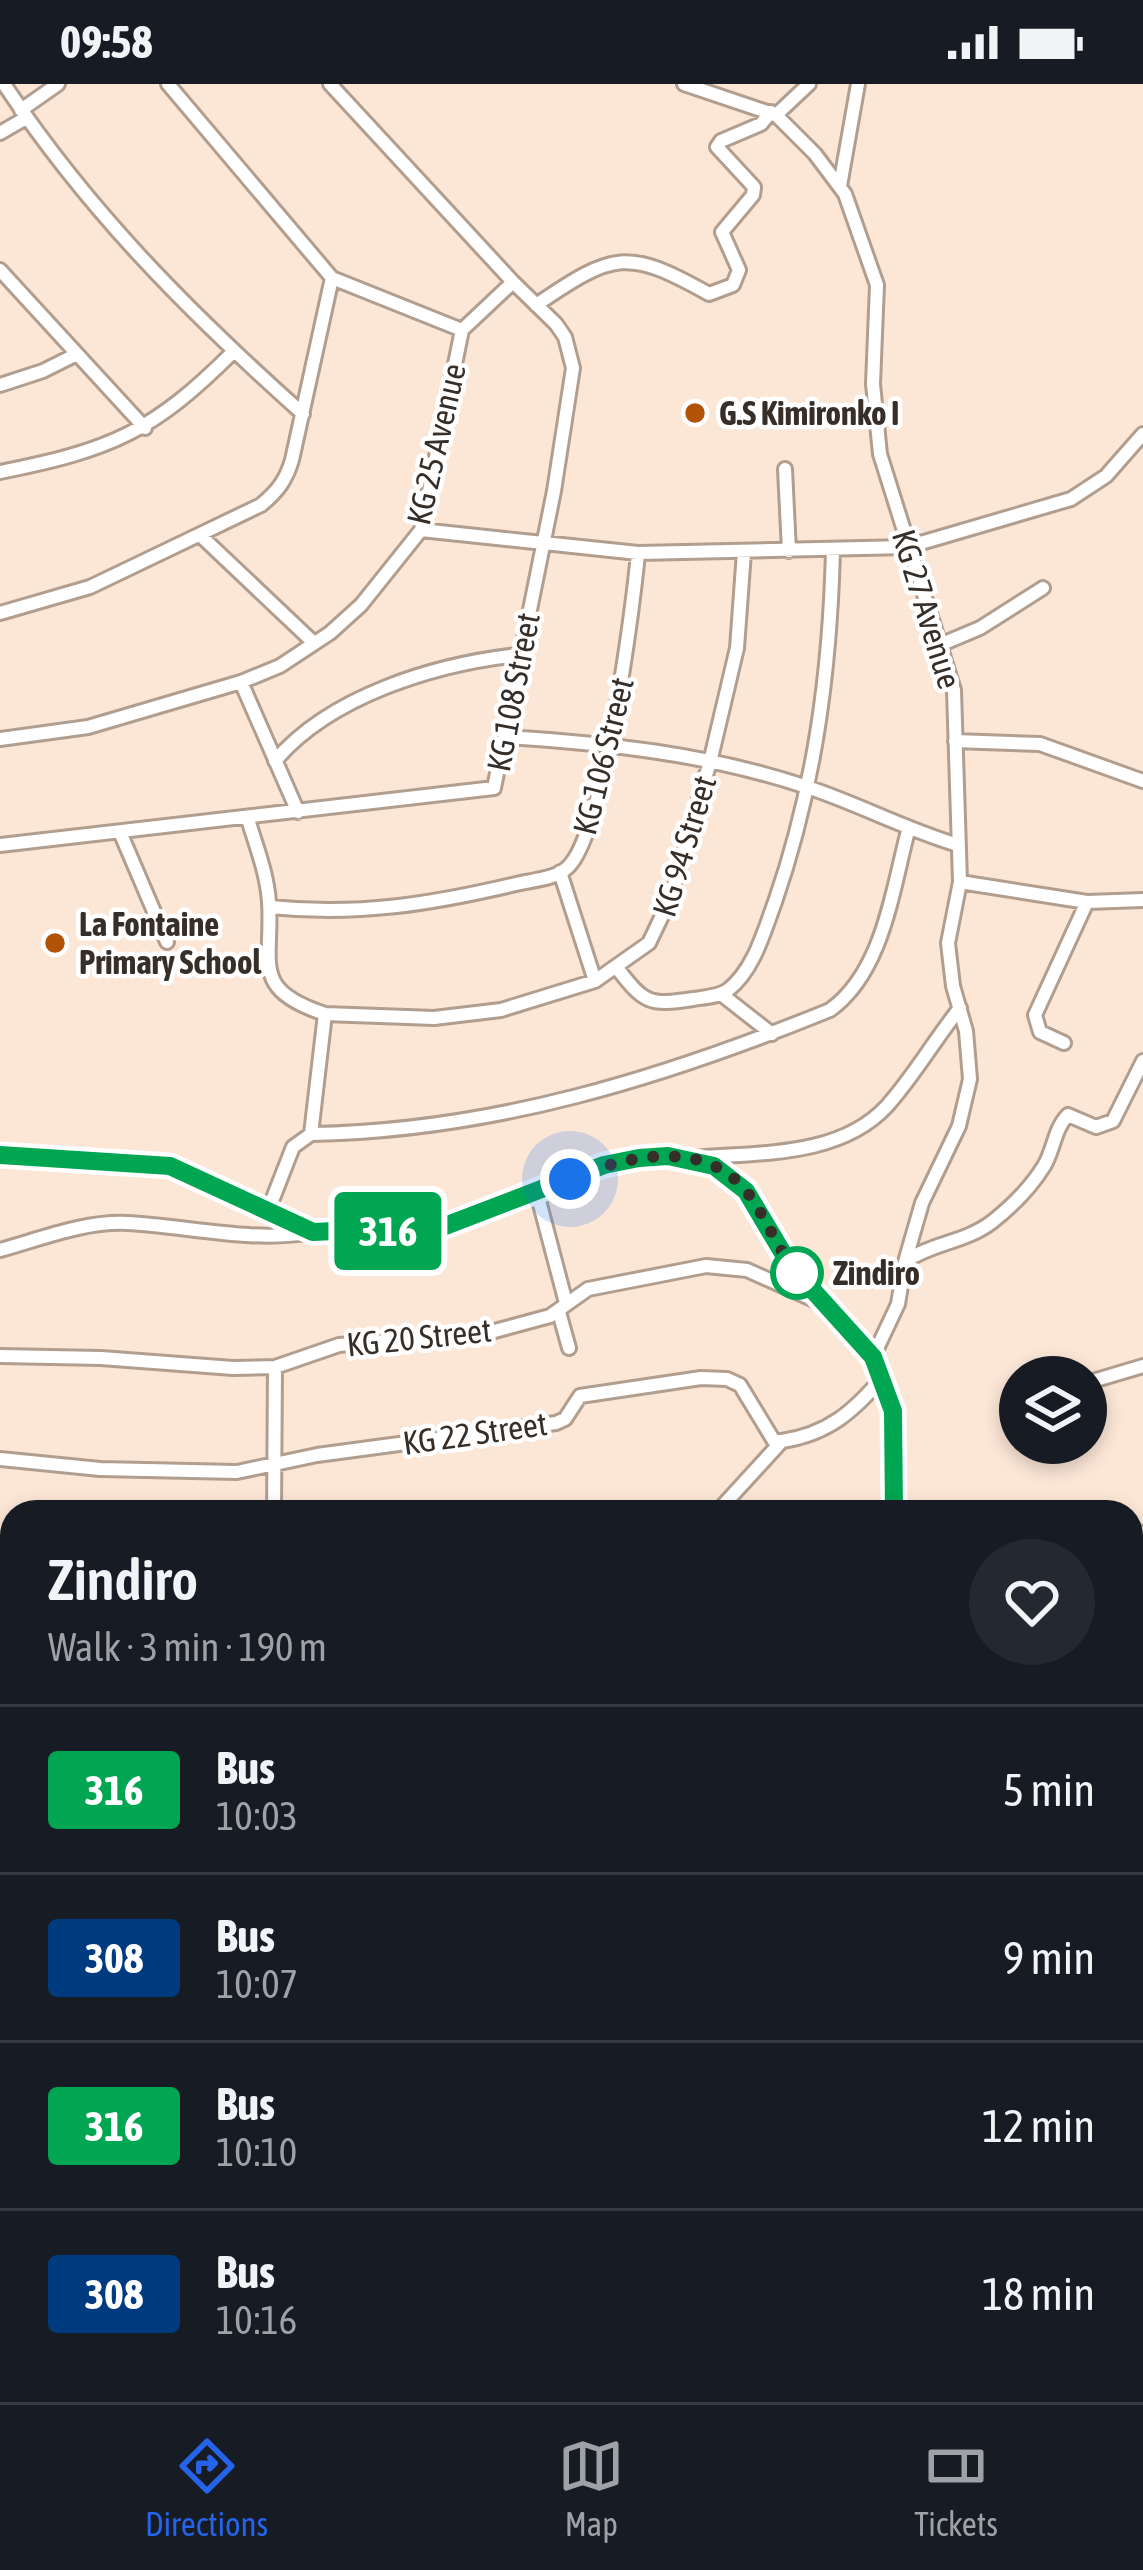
<!DOCTYPE html>
<meta charset="utf-8">
<style>
body{margin:0;font-family:"Asap Condensed",sans-serif;background:#242831;color:#f1f3f6;height:100vh;display:flex;flex-direction:column;font-size:45px;white-space:nowrap}
*{box-sizing:border-box;margin:0}
p{font-size:39px;color:#9ea1a6}
.icon{flex:none;width:66px;height:66px;fill:none;stroke:currentColor;stroke-width:2;stroke-linecap:round;stroke-linejoin:round}
.map{position:relative;flex:1;overflow:hidden}
.side{position:absolute;left:0px;top:1416px;width:1143px;height:903px;display:flex;flex-direction:column;background:#171b24;border-radius:36px 36px 0 0;box-shadow:0 6px 18px #0003}
.side>*{flex:none}
.badge{padding:0 24px;border-radius:9px;font-size:42px;line-height:78px}
.buttons{position:absolute;left:999px;top:1272px;display:grid;gap:24px}
.buttons a{display:grid;place-items:center;width:108px;height:108px;border-radius:50%;background:#171b24;box-shadow:0 6px 18px #0003;font-size:60px}
.you{position:absolute;width:60px;height:60px;margin:-30px;border:9px solid #fff;border-radius:50%;background:#1a73e8;box-shadow:0 0 0 18px #1a73e833}
.map>.badge{position:absolute;translate:-50% -50%;box-shadow:0 0 0 6px #fff}
.round{display:grid;place-items:center;flex:none;width:126px;height:126px;border-radius:63px;background:#242831}
.overview{display:flex;align-items:center;justify-content:space-between;height:204px;padding:0 48px}
h1{font-size:57px;font-weight:600;line-height:90px}
ul{padding:0;list-style:none}
li{display:flex;align-items:center;gap:36px;height:168px;padding:0 48px;border-top:3px solid #363941}
li div{flex:1}
li b{display:block;font-size:45px}
li em{font-style:normal}
li .badge{min-width:132px;font-weight:700;text-align:center}
.status{display:flex;justify-content:space-between;align-items:center;height:84px;padding:0 60px;background:#171b24;direction:ltr}
.status svg{height:33px;fill:currentColor}
.tabs{display:flex;justify-content:space-around;align-items:center;height:168px;border-top:3px solid #363941;background:#171b24;font-size:33px;color:#9ea1a6}
.tabs a{display:grid;justify-items:center;gap:6px}
.tabs .active{color:#2563eb}
.map>svg:first-child{display:block}
.lines{fill:none;stroke-linecap:round;stroke-linejoin:round}
.minor-casing{stroke:#b19e8f;stroke-width:18}
.major-casing{stroke:#b19e8f;stroke-width:21}
.minor{stroke:#fff;stroke-width:12}
.major{stroke:#fff;stroke-width:15}
.line-casing{stroke:#fff;stroke-width:27}
.line{stroke:#00a651;stroke-width:18}
.walk{stroke:#362f29;stroke-width:12;stroke-dasharray:0 21.6}
.poi-dot{fill:#b15205;stroke:#fff;stroke-width:4.5}
.stop-dot{fill:#fff;stroke:#00a651;stroke-width:6}
.labels{text-anchor:middle;dominant-baseline:central;stroke-width:9;stroke-linejoin:round;paint-order:stroke}
.poi-label{font-size:33px;font-weight:bold;fill:#362f29;stroke:#fff;text-anchor:start}
.street-label{font-size:33px;fill:#362f29;stroke:#fff}
.stop-label{font-size:33px;font-weight:bold;fill:#362f29;stroke:#fff;text-anchor:start}
</style>
<div class="status"><b>09:58</b><svg viewBox="0 0 49 12"><path d="M0 12V9h3v3zM5 12V6h3v6zM10 12V3h3v9zM15 12V0h3v12zM26 1h20v11H26zM47 4h2v5h-2z"/></svg></div>
<div class="map">
<svg width="1143" height="2318" viewBox="0 0 1143 2318">
<rect width="100%" height="100%" fill="#fce7d7"/>
<g class="lines">
<defs>
<path id="minor" d="M4,0C88,127 190,229 303,330
M168,0L332,194L462,246
M684,0L776,31L815,70L845,110L877,201L873,300L880,370L954,606L960,798L948,859L953,902L966,947L970,995L959,1042L922,1119L905,1178L898,1220L873,1273
M21,26L58,0
M776,31L809,0
M0,49L26,34
M840,102L858,0
M0,186L145,344
M536,221C614,168 627,164 709,210L733,201L739,186L722,148L753,111L754,103L717,63L721,57L761,40L771,28
M0,301L43,287L75,271
M785,385L789,467
M0,388C111,366 153,348 233,268
M421,446L638,469L907,463L1071,415L1106,392L1143,350
M200,451L314,559
M0,529L90,503L261,421C278,407 286,396 292,376L332,194
M942,560L980,544L1043,504
M241,598L298,728
M505,653C608,659 706,670 804,702C857,719 904,745 958,761
M0,655L88,643L241,598L280,582L330,549L361,521L421,446L462,246L513,198L330,0
M955,657L1040,660L1143,697
M275,677C330,612 435,580 518,571
M248,735C256,762 267,789 269,818C273,880 250,905 325,930L311,1050L293,1063L268,1127
M120,748L167,858
M0,761L494,704L554,407L573,284L565,253L556,240L513,198
M560,788L595,897
M960,798L1087,818L1143,816
M270,823C358,832 431,820 516,800C532,796 556,795 568,783C604,749 633,525 638,469
M617,884C644,919 649,922 693,915C705,913 718,913 728,906C754,886 764,847 775,818C815,702 830,587 833,466
M721,910L772,950
M325,930L434,934L501,926L595,897L649,859L671,813L711,674L737,564L744,468
M1064,959L1040,948L1035,931L1087,818
M311,1050C492,1047 663,994 830,926C883,888 892,807 908,747
M693,1074C758,1068 839,1074 887,1022C914,992 935,955 960,924
M537,1109L566,1219
M0,1166C40,1155 85,1137 127,1139C187,1142 253,1159 312,1148
M906,1177C932,1159 966,1158 992,1138C1011,1123 1031,1103 1044,1082C1054,1066 1054,1045 1068,1031L1096,1043L1113,1037L1143,977
M559,1228L569,1264
M0,1272L101,1274L233,1284L275,1283L339,1261L491,1248L550,1232L588,1205L706,1182L747,1186L821,1219
M1086,1299L1143,1282
M0,1375L100,1385L237,1388L317,1371L556,1339L565,1335L580,1312L701,1294L727,1295L740,1301L774,1357H782C828,1350 853,1328 883,1293
M274,1428L275,1283
M717,1428L782,1357
M0,1493L12,1490
M1131,1617L1143,1626
M1131,1704L1143,1672
M1131,1747L1143,1744
M0,1842L12,1843
M1131,1865L1143,1861
M1131,1987L1143,1981
M1131,2142L1143,2143
M1131,2227L1143,2224
M0,2270L12,2265
M40,2307L41,2318
M163,2318L169,2307
M651,2318L653,2307
M813,2318L814,2307
M860,2318L862,2307
M908,2318L910,2307
M1002,2318L1008,2307
M1073,2318L1079,2307"/>
<path id="major" d="M0,1071L170,1082L313,1147L445,1142L604,1081L639,1074L668,1072L714,1082L747,1107L790,1181L873,1273L893,1327L894,1428
M1131,1448L1143,1451
M738,2307L742,2318"/>
</defs>
<!-- minor casing -->
<use href="#minor" class="minor-casing"/>
<!-- major casing -->
<use href="#major" class="major-casing"/>
<!-- minor -->
<use href="#minor" class="minor"/>
<!-- major -->
<use href="#major" class="major"/>
</g>
<g class="lines">
<defs>
<path id="line" d="M0,1071L170,1082L313,1148L445,1142L604,1081L639,1074L668,1072L714,1082L746,1107L790,1181L873,1273L893,1327L894,1428"/>
</defs>
<!-- line casing -->
<use href="#line" class="line-casing"/>
<!-- line -->
<use href="#line" class="line"/>
<!-- walk -->
<path class="walk" d="M570,1095C625,1072 703,1053 747,1108C766,1133 777,1165 797,1189"/>
</g>
<!-- markers -->
<g class="poi-dot">
<circle cx="695" cy="329" r="12"/>
<circle cx="55" cy="859" r="12"/>
</g>
<circle class="stop-dot" cx="797" cy="1189" r="24"/>
<g class="labels">
<!-- poi labels -->
<g class="poi-label">
<text x="719" y="329">G.S Kimironko I</text>
<text x="79" y="840">La Fontaine<tspan x="79" dy="38">Primary School</tspan></text>
</g>
<!-- street labels -->
<g class="street-label">
<text transform="translate(436 360) rotate(-77)">KG 25 Avenue</text>
<text transform="translate(927 525) rotate(73)">KG 27 Avenue</text>
<text transform="translate(513 608) rotate(-79)">KG 108 Street</text>
<text transform="translate(603 672) rotate(-76)">KG 106 Street</text>
<text transform="translate(684 762) rotate(-73)">KG 94 Street</text>
<text transform="translate(419 1253) rotate(-6)">KG 20 Street</text>
<text transform="translate(475 1349) rotate(-8)">KG 22 Street</text>
</g>
<!-- stop labels -->
<g class="stop-label">
<text x="833" y="1189">Zindiro</text>
</g>
</g>
</svg>
<div class="buttons">
<a><svg class="icon" aria-label="layers" viewBox="0 0 24 24"><path d="M12 4l9 5-9 5-9-5zM3 14l9 5 9-5"/></svg></a>
</div>
<div class="you" style="left:570px;top:1095px"></div>
<b class="badge" style="left:388px;top:1147px;background:#00a651;color:#fff">316</b>
<section class="side">
<div class="overview"><div><h1>Zindiro</h1><p>Walk · 3 min · 190 m</p></div><a class="round"><svg class="icon" aria-label="heart" viewBox="0 0 24 24"><path d="M12 20l-8-8c-3-5 5-10 8-4 3-6 11-1 8 4z"/></svg></a></div>
<ul>
<li><span class="badge" style="background:#00a651;color:#fff">316</span><div><b>Bus</b><p>10:03</p></div><em>5 min</em></li>
<li><span class="badge" style="background:#003b80;color:#fff">308</span><div><b>Bus</b><p>10:07</p></div><em>9 min</em></li>
<li><span class="badge" style="background:#00a651;color:#fff">316</span><div><b>Bus</b><p>10:10</p></div><em>12 min</em></li>
<li><span class="badge" style="background:#003b80;color:#fff">308</span><div><b>Bus</b><p>10:16</p></div><em>18 min</em></li>
</ul>
</section>
</div>
<nav class="tabs">
<a class="active"><svg class="icon" aria-label="directions" viewBox="0 0 24 24"><path d="M12 3l9 9-9 9-9-9zM9 14v-3h6M13 9l2 2-2 2"/></svg>Directions</a>
<a><svg class="icon" aria-label="map" viewBox="0 0 24 24"><path d="M3 6l6-2 6 2 6-2v14l-6 2-6-2-6 2zM9 4v14M15 6v14"/></svg>Map</a>
<a><svg class="icon" aria-label="tickets" viewBox="0 0 24 24"><path d="M3 7h18v10H3zM15 7v10"/></svg>Tickets</a>
</nav>
